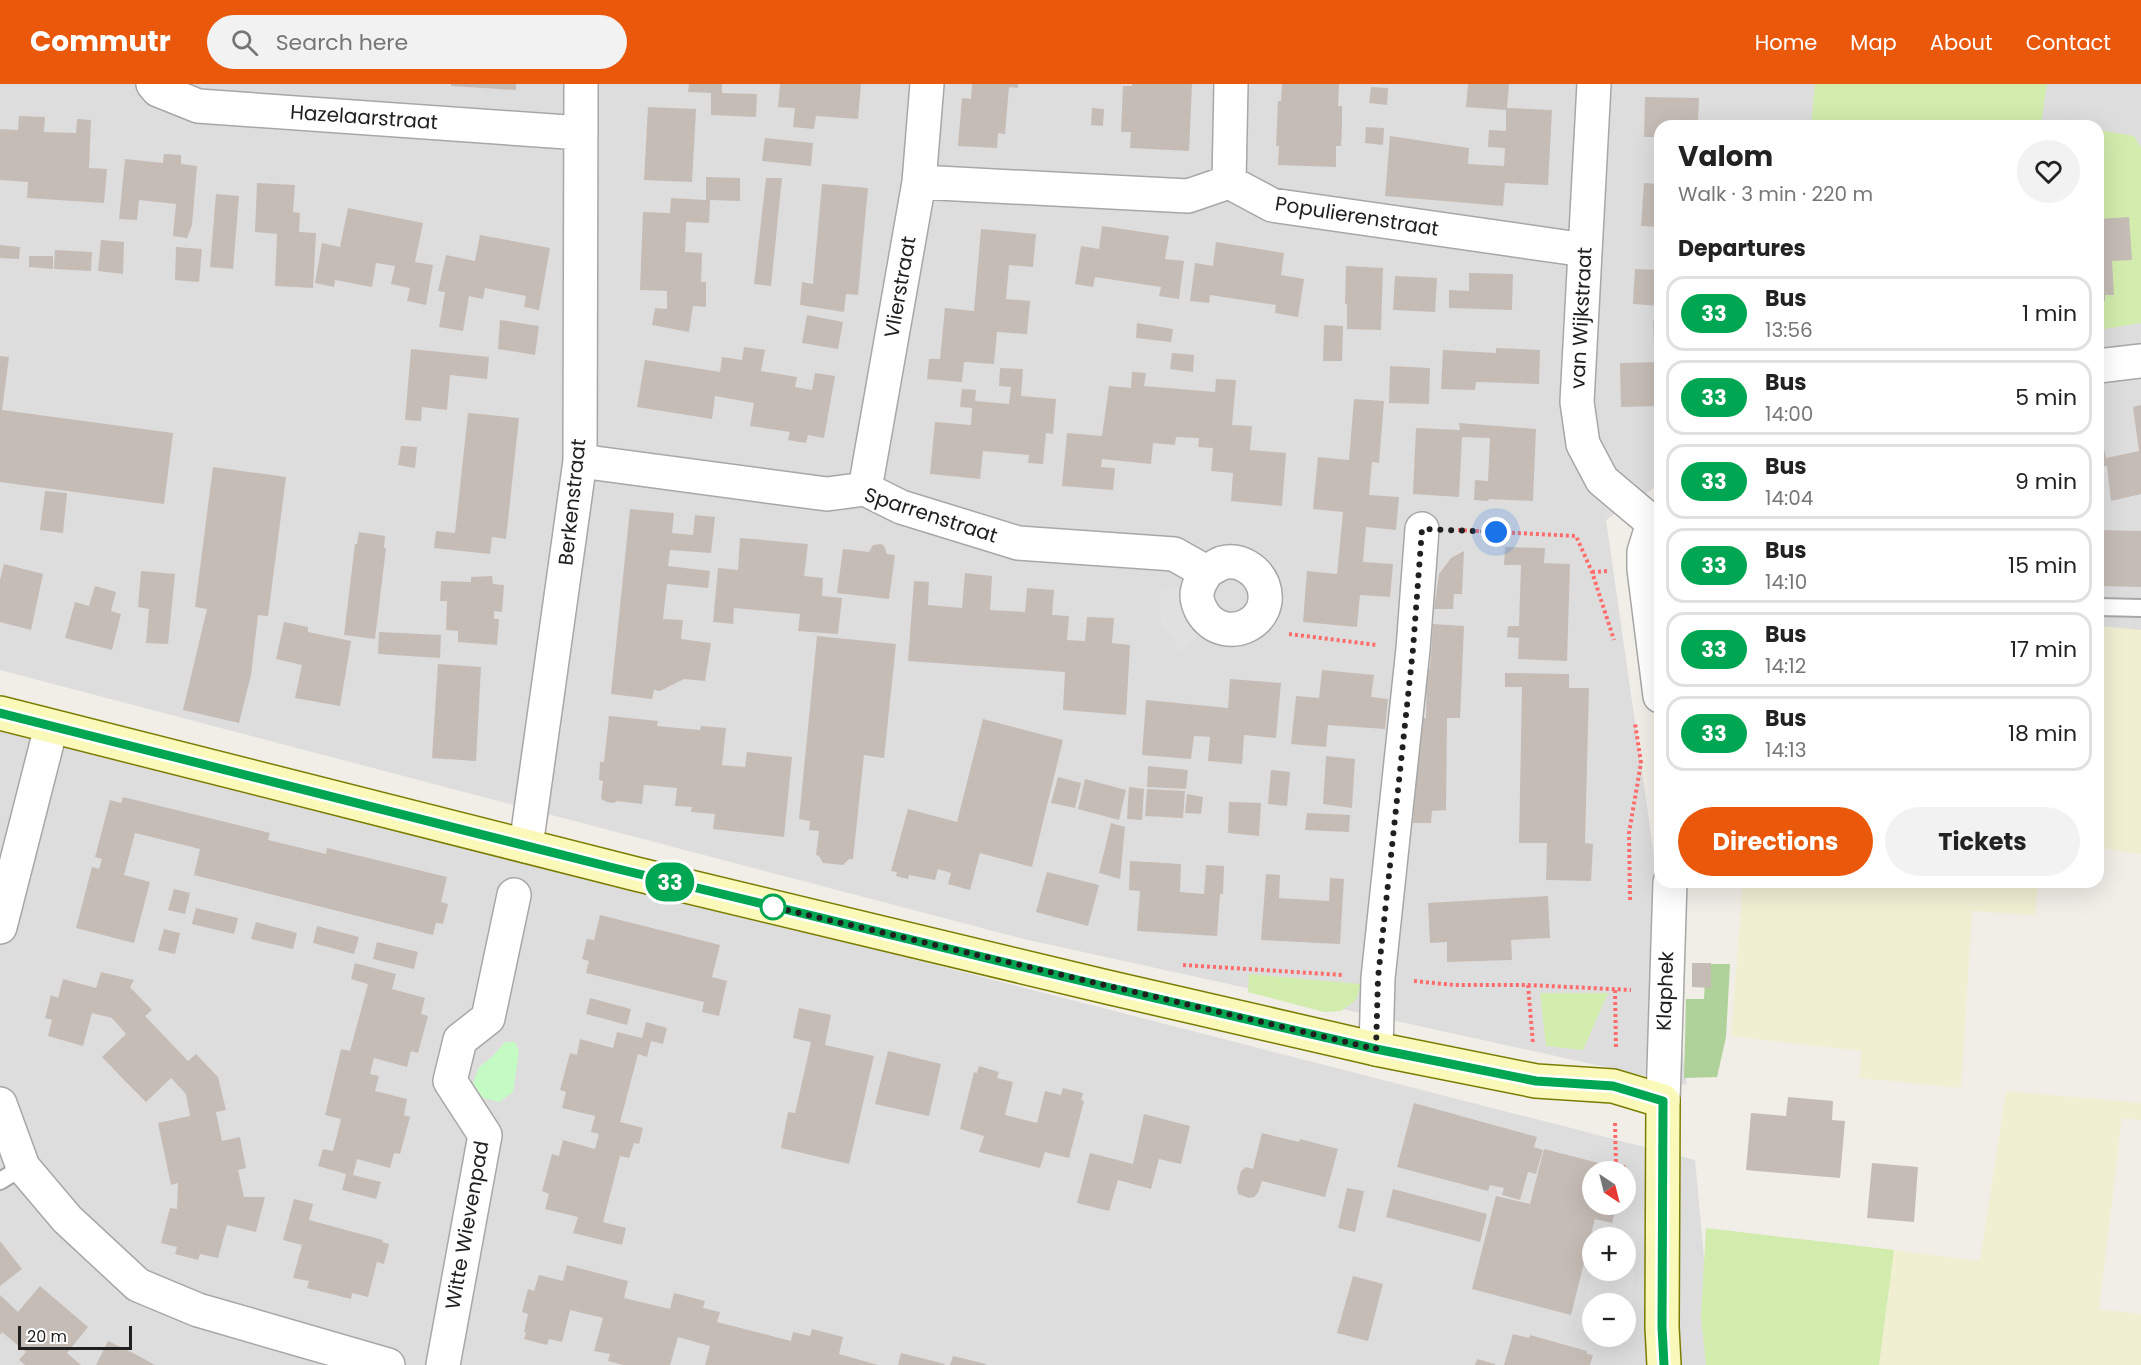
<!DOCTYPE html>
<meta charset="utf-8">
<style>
body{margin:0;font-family:Poppins,sans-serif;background:#f2f2f2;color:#222;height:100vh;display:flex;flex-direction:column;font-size:22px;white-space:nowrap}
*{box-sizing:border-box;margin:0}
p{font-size:20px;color:#767676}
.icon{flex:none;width:33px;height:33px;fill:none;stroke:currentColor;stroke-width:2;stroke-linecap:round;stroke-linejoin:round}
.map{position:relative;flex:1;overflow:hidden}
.details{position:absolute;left:1654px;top:36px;width:450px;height:768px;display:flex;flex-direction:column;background:#fff;border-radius:18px;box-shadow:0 6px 24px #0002}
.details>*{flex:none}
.badge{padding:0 12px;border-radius:20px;font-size:21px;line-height:39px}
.needle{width:39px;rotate:145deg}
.fabs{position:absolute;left:1582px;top:1077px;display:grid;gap:12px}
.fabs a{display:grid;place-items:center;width:54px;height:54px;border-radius:50%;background:#fff;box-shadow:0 6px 24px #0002;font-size:30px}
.scale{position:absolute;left:18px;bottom:15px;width:114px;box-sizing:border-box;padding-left:6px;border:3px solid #202020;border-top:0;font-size:16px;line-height:21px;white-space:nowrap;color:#202020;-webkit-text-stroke:4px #fff;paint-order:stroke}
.you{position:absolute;width:30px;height:30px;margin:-15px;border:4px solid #fff;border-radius:50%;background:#1a73e8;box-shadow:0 0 0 9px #1a73e833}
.map>.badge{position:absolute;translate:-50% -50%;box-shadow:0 0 0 3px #fff}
h2{padding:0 24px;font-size:22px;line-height:54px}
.round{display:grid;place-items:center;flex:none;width:63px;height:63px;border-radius:32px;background:#f2f2f2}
.overview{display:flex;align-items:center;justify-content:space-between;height:102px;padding:0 24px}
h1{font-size:28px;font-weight:700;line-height:45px}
.button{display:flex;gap:12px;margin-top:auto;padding:12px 24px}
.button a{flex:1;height:69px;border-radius:36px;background:#ea580c;color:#fff;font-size:24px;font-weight:700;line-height:69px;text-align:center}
.button a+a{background:#f2f2f2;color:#222}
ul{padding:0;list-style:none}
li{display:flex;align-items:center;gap:18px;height:75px;margin:0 12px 9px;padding:0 12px;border:3px solid #e0e0e0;border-radius:18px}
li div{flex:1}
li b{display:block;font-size:22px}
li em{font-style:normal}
li .badge{min-width:66px;font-weight:700;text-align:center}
header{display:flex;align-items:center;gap:36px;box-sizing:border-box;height:84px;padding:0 30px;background:#ea580c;color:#fff}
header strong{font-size:28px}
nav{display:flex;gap:33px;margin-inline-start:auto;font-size:21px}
.search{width:420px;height:54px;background:#f2f2f2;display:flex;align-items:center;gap:15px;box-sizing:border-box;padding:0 21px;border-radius:33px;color:#767676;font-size:22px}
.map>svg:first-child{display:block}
.residential{fill:#dedddd;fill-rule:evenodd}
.farmland{fill:#f0efd2}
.grass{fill:#d1ecac}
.forest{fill:#afd19a}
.park{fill:#c4fbc4}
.parking{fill:#e0e0e0}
.building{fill:#c6bcb6}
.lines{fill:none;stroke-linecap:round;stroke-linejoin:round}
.lane-casing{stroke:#a7a7a7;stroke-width:20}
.street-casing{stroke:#a7a7a7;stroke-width:36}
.secondary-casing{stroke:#7b7d02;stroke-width:36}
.path{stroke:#fe6d6b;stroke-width:4;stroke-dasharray:3 3;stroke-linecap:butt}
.lane{stroke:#fff;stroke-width:16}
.street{stroke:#fff;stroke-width:33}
.secondary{stroke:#fbf9ba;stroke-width:33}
.line-casing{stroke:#fff;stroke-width:14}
.line{stroke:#00a651;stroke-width:9}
.walk{stroke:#202020;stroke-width:6;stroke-dasharray:0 10.8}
.stop-dot{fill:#fff;stroke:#00a651;stroke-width:3}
.labels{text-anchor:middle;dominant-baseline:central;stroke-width:5;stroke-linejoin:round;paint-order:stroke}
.street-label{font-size:20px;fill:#202020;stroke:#fff}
</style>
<header>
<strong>Commutr</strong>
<div class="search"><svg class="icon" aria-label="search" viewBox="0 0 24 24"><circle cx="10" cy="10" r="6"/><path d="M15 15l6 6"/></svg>Search here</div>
<nav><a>Home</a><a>Map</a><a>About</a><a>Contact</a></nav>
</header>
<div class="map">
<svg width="2141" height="1281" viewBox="0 0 2141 1281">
<rect width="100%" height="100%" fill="#f1ede7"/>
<!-- residential -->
<path class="residential" d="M0,0H1817L1816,42H1660V400L1606,436L1687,1001L1024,855L0,586Z
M2033,0H2141V550L2099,546L2098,42H2034Z
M0,641L1695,1076L1714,1281H0ZM1593,1088H1626V1120H1593ZM1593,1154H1626V1186H1593ZM1593,1220H1626V1252H1593Z"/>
<!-- farmland -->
<path class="farmland" d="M2099,542L2141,546V770L2099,764Z
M1743,798H2038L2035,831L1972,827L1961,1004L1860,994L1861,967L1731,952Z
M2006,1007L2141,1019V1036L2122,1034L2099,1225L2141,1230V1281H1879L1894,1166L1980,1177Z"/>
<!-- grass -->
<path class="grass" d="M1815,0H2047L2041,41L2046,42H1811Z
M2099,46L2134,52L2141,64V239L2099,246Z
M1249,890L1360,900H1361L1356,916L1341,927L1324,928L1248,908Z
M1540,909H1608L1583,966L1546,962Z
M1706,1144L1894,1166L1879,1281H1706L1701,1232Z"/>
<!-- forest -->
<path class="forest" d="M1706,880H1730L1726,953L1717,993L1684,994L1686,915H1704Z"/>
<!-- park -->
<path class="park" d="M505,958H515L519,968L513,1008L499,1018L483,1014L473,999L479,983L492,973Z"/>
<!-- parking -->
<path class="parking" d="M1179,503L1188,528L1200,551L1181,567L1161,540L1159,508Z
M1601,1152L1636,1153L1630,1259L1604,1253L1626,1252V1220H1593V1250L1576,1245L1593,1183V1186H1626V1154L1601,1153Z"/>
<!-- building -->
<path class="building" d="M451,0H516V6L451,2Z
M689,0H722V9L757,10L756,33L711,31V9L688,8Z
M780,0H861L858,35L816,32L814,45L793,43L795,24L778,23Z
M972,0H1018V4L1009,3L1005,50L998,49L997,64L958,62L962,14L971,15Z
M1132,0H1192L1189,67L1130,64L1131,48H1121L1123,2H1132Z
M1282,0H1339L1338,22H1342V43L1341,62H1336V83L1278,81L1279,62H1276L1278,17H1281Z
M1468,0H1509L1507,24L1552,26L1548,101L1505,99L1503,122L1385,112L1390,52L1469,64L1468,80L1504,82L1505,64L1488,63L1489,46L1506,47V26L1466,23Z
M1371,3L1388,4L1387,21L1369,19Z
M1645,13L1699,14L1698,36H1725V42H1660V53H1644Z
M648,23L696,25L692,98L644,96Z
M1092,24L1104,25L1103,42L1091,41Z
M19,32L45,33L44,48L76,49L77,35L91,36L89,84L107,85L104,119L27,114L28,98L0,96V45L18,46Z
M1366,43L1384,44L1383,61L1365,59Z
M765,54L813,59L811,82L762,77Z
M164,70L181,71V80L197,82L192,141L187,154L173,152L176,120L139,116L137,136L119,135L125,75L163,79Z
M706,93L740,94V117L710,116L709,139L686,138L685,168L702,169L701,198H706V223L693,222L689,248L652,241L655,224L667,225V207L640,206L643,128L670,129L671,114L706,116Z
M766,94H782L771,202L754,200Z
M257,99L295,101L293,128L300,129L299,148L316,149L313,204L275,202L277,150L255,148Z
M1644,99L1660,100V143L1641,142Z
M822,100L868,104L858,211L846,210L844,228L800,221L802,198L813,200Z
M216,110L239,112L233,185L210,183Z
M348,124L423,139L415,178L433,181L426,221L407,217L410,204L391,200L395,182L376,179L372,203L335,196L334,203L315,199L322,159L340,163Z
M2129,133L2132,176L2112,177L2114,211H2105V217H2098V135Z
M1102,142L1169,152L1165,175L1184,177L1179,215L1159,212L1161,203L1095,193L1093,203L1075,200L1081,162L1099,165Z
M981,145L1036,150L1033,183L1009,181L1006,215L1030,217L1027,250L997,248L994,280L964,278L962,298L927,295L929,275H940L945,224L974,227Z
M480,151L550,164L539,226L524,223L526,212L485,204L483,215L469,212L463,247L439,243L445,208L438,207L446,171L475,177Z
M101,156L124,158L123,190L98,187Z
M1216,158L1284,169L1281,191L1304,195L1298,233L1275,229L1276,221L1210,211L1209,219L1190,217L1195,179L1213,182Z
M0,161L20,163L19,175L0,174Z
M176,163L202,165L199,198L175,196Z
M55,166L92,168L91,187L54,185Z
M29,172H53V185L29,183Z
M1346,182L1383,184L1381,246L1347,245V220H1345Z
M1635,185L1660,186V222L1633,220Z
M1469,189L1513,190L1512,226L1449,224V206L1469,207Z
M1395,192L1437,194L1435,228L1393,226Z
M807,231L843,238L838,265L802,259Z
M500,236L539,242L535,271L498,265Z
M1653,237H1660V259L1654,260Z
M1137,239L1173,245L1171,258L1136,254Z
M1324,241L1343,242L1342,277H1323Z
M744,263L765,266L761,287L797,293L795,303L812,306L815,289L835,292L824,354L808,351L806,359L788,356L790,348L750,342L754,319L715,312L712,335L637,323L645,276L720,288L722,273L742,276Z
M1496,264L1540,266L1539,300L1476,298L1475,306L1441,305L1443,266L1496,269Z
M411,265L489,273L487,295L450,291L447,326L422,323L421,337L405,336Z
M1172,269L1194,271L1193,288L1170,285Z
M0,272L9,273L2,326L173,349L164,420L0,398Z
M1660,278V322L1621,323L1620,279Z
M1390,282L1430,284L1429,320L1389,319Z
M1000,284L1023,285L1021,312L1056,315L1053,350L1046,349L1043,380L1028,379L1029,371L983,367L980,395L930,390L935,338L971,341L972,324L960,323L962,305L976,306L975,317L1009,320L1011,303L999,302Z
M1132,288L1146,289L1144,302L1215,308L1216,295L1236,296L1232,341L1252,342L1250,366L1286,369L1282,422L1231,417L1233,389L1211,387L1213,364L1198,363L1199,354L1176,353L1175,361L1153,359L1151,380L1102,375L1101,383L1115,384L1113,406L1062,402L1067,349L1102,352L1109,302L1131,304Z
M1354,315L1384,317L1379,379L1372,378L1369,411L1399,413L1396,446L1366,443L1363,478L1393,480L1390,513L1360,511L1357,543L1303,538L1307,487L1337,490L1343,428L1313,425L1318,373L1349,376Z
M2141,321V410L2111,417L2107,382L2098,383V336L2106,374L2139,367L2133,323Z
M468,329L519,334L506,455L492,453L490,470L434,464L436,447L455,449Z
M1459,339L1536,345L1533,417L1488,415L1489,417L1474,416L1475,396L1488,397L1490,354L1462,353L1459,413L1413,410L1416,344L1460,346Z
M401,362L417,363L415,384L398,381Z
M213,383L286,393L268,532L258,531L251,591L239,639L183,626L207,525L195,523Z
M45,407L67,409L63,449L40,446Z
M630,425L674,429L672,449L693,451L695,431L715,433L711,469L670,466L668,482L710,487L708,504L667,500L663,535L683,536L681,555L711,559L705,597L684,595L660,607L654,606L652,615L611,610Z
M2098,446L2141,447V503L2098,502Z
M359,448L385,452L384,464H386L375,555L344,551L355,460H357Z
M740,454L808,460L804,492L823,494L822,512L842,514L838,550L798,547L800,530L734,524L733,540L713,538L718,484L738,486Z
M881,460L884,462L887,470L895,471L889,515L837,509L843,465L869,468L873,461Z
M1505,463L1545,464L1544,479L1570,480L1567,577L1518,575L1519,554L1507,553L1508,542H1519L1521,481H1504Z
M1464,467L1462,510H1454L1453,525H1434L1439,490L1451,474Z
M4,480L43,490L31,546L0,538V496Z
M141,487L175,490L168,560L146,559L149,525L138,523Z
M965,489L992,492L990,526L1025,528L1027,504L1054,506L1052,531L1069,532L1067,556L1085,557L1087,533L1114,534L1112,559L1130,561L1126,631L1063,626L1065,588L908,577L914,497L929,498L928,521L962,524Z
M492,492L493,500L504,501L502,528L494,527V535H499L497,561L458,558V547L446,546L447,517H440L441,497L471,498V493Z
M95,502L116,508L111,527L121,530L112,566L65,554L75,518L89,522Z
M284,538L308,543V548L351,557L340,622L295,614L302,581L276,575Z
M1433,540L1464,542L1460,634H1447L1446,726L1432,727L1431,739H1413L1418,665L1422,634H1426L1427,585H1430Z
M379,548L441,551L440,574L378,570Z
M817,552L896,560L884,674L864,671L853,775H849L843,781L823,779L819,772L816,771L819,747L809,746L810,737L799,735Z
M438,580L481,583L476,677L432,674Z
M1322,586L1374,591L1371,613L1388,615L1385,645L1328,641L1326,663L1291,660L1296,612L1319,614Z
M1505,589L1569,590V604H1589L1585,759L1593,760L1591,797L1546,796L1547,759H1519L1522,603H1505Z
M1230,595L1281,599L1276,654L1244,651L1242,680L1208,677L1210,653L1194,652L1191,675L1142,671L1146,616L1228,624Z
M609,632L658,637L657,642L700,646L701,642L726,644L722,681L745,683L747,668L792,673L784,753L713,745L715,730L691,728L692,723L675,722L677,704L644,701L642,720L617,717L614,719L607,718L601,715L603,697L599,696L600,678H604Z
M983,635L1063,656L1032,783L980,769L970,806L948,800L951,789L938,785L935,796L909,791L908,795L896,792L897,788L891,787L908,725L957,738Z
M1326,672L1355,675L1352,724L1323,720Z
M1148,682L1188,686L1186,705L1147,703Z
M1271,686L1290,688L1287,722L1268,720Z
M1058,693L1081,699L1075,724L1051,719Z
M1085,695L1126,706L1119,736L1078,725Z
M1129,703L1144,705L1142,736L1127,735Z
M1147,705L1185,707L1183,734L1145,732Z
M1187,710L1203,713L1201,730L1185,729Z
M123,713L270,749L268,756L326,770L327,764L447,793L441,818L448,820L443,840L436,839L433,851L194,791L200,765L135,749L124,791L150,798L134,859L76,844L92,783L99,785L102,775L95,773L110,716L121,719Z
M1229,718L1261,719L1259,752L1228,749Z
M1307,729L1350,731L1349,748L1305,746Z
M1111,739L1125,743L1120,795L1099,789Z
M1130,777L1181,780L1180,808L1204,810L1206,781L1224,782L1223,810H1220L1217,852L1137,847L1140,807L1129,806Z
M1047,788L1099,801L1088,842L1036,828Z
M1266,790L1280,791L1279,814L1329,817L1330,794L1344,795L1340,860L1261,856Z
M174,805L190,809L185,830L168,826Z
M1548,812L1550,854L1511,856L1512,876L1447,878V858L1430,859L1428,819Z
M196,824L238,834L234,850L192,840Z
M600,831L720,861L712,893L727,897L719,932L702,928L704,918L586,889L589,877L582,875L587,855L594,856Z
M256,838L297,849L293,865L251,855Z
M317,842L359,853L354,870L313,859Z
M164,845L180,849L175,870L158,866Z
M377,858L418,868L414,885L373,875Z
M355,879L396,890L392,905L425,914L421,930L428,932L418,969L411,967L407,983L374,974L370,990L379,992L375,1007L407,1015L404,1031L410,1033L400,1070L394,1069L390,1084L357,1075L353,1091L381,1098L376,1115L342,1106L346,1090L318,1082L323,1065L333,1067L341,1035L325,1031L341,965L350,967L368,900L351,895Z
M1692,879H1711V904L1692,903Z
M101,888L134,896L130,903L152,926L145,932L188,977L196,970L218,993L226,1026L216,1028L222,1057L240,1053L246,1084L238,1086L244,1113H265L256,1148L227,1141L218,1174L200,1170L198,1176L175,1170L177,1163L161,1159L170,1124L177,1125L178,1099L171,1101L158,1039L190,1032L186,1010L171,994L146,1018L124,996L102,973L126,950L112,934L92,929L83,962L48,952L52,936L45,934L51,911L58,914L63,895L96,904Z
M590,914L631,925L627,941L586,930Z
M799,924L831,931L825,961L874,972L849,1080L781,1064L788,1028L795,1029L811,958L793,954Z
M646,938L667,944L663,960L651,957L647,973L638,970L620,1038L643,1044L639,1060L634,1059L629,1074L620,1072L603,1138L626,1144L622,1161L573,1149L578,1133L545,1125L549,1110L542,1107L552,1070L559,1072L563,1056L595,1065L599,1050L591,1048L595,1032L562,1024L566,1008L560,1006L570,969L577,971L580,955L613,964L617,948L642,954Z
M888,967L941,980L929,1032L875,1020Z
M979,982L999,988L997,994L1013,998L1005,1031L1037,1039L1045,1007L1061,1011L1063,1004L1083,1009L1081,1016L1084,1017L1069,1074L1045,1068L1040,1084L979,1068L984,1052L960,1045L974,988L977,989Z
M1788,1013L1833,1017L1832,1036L1845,1037L1840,1094L1746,1086L1751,1029L1786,1032Z
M1414,1019L1537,1053L1534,1063L1543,1066L1536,1090L1528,1088L1520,1116L1502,1111L1504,1104L1490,1101L1488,1107L1397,1083Z
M1144,1030L1190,1042L1181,1080L1159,1075L1151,1105L1118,1096L1109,1127L1077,1119L1090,1069L1133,1080Z
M1262,1049L1299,1058L1300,1055L1338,1065L1325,1113L1262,1097L1258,1109L1254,1113L1249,1114L1238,1110L1237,1104L1241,1087L1246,1083L1253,1085Z
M1544,1065L1610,1082L1609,1088H1593V1120H1617L1612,1139L1595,1135L1571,1231L1472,1205L1496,1112L1530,1120Z
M1872,1079L1918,1083L1914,1138L1867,1134Z
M1347,1104L1364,1107L1355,1148L1338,1144Z
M1393,1105L1487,1130L1480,1158L1386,1133Z
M294,1115L313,1120L309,1136L383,1156L382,1158L389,1160L384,1180L377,1178L368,1213L352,1209L351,1215L307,1204L309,1197L293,1194L302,1161L283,1156Z
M0,1157L22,1185L0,1202Z
M567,1181L628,1197L624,1214L670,1225L674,1209L705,1217L703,1224L720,1228L717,1238L791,1257L793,1248L810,1252L812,1245L843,1253L839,1270L878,1281H705L710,1262L678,1253L670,1281H623L608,1277L610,1270L594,1267L603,1234L570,1226L562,1258L549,1255L547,1261L524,1255L526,1249L524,1248L528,1230L522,1228L528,1205L534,1207L539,1191L563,1197Z
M1353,1192L1383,1200L1368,1257L1337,1249Z
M40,1202L88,1243L67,1269L81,1281H25L19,1276L26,1268L2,1248L0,1251V1211L18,1228Z
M1513,1250L1529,1254L1530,1251L1587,1267V1270L1593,1271L1590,1281H1504Z
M108,1257L137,1271L155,1281H96Z
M901,1269L945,1280L944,1281H898Z
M953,1272L986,1280V1281H950Z
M1477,1275L1495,1280V1281H1475Z"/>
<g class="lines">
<defs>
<path id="lane" d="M2098,523L2141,524
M0,1097L23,1083"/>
<path id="street" d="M153,0L158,6L198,22L581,49
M1594,0L1577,318L1583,360L1602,396L1653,439
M919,98L1188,112L1229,98L1272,121L1585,166
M1229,98L1231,0
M2098,282L2141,277
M580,377L827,410L865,405L901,423L1018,459L1174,470L1206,488C1204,493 1199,499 1198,505C1195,513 1199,524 1204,531C1227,562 1276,538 1263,501C1257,486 1240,474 1222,479C1217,481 1211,485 1206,488
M865,405L919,98L927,0
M1653,439L1644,468V485L1660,612
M526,762L580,377L581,0
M0,843L51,643
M1376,965L1378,894L1413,565L1422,445
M1663,1017L1670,798
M0,1020L23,1083L67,1135L138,1201L198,1226L388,1281
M443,1281L485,1051L450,997L460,956L488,934L514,811"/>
<path id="secondary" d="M0,629L636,790L1107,903L1376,965L1536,997L1613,1002L1663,1017L1662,1243L1664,1281"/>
</defs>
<!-- lane casing -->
<use href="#lane" class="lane-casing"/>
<!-- street casing -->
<use href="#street" class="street-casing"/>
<!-- secondary casing -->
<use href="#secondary" class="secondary-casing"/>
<!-- path -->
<path class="path" d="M1458,446L1576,452L1592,488L1614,556
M1592,488L1609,487
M1289,550L1377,561
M1630,816L1629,749L1641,679L1635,639
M1183,881L1343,891
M1414,897L1454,901H1528L1631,906
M1528,901L1533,960
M1615,906L1616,966
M1615,1039L1616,1080L1626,1084"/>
<!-- lane -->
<use href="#lane" class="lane"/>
<!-- street -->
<use href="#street" class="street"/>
<!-- secondary -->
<use href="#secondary" class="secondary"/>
</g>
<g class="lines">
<defs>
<path id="line" d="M0,629L614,784L1107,903L1376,965L1536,997L1613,1002L1663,1017L1662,1243L1664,1281"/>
</defs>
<!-- line casing -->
<use href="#line" class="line-casing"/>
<!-- line -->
<use href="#line" class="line"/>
<!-- walk -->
<path class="walk" d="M773,823L770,822L1376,965L1378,894L1413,565L1422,445L1496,448"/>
</g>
<!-- markers -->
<circle class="stop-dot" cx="773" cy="823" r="12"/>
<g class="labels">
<!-- street labels -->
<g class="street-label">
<text transform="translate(364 33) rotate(4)">Hazelaarstraat</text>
<text transform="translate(1357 132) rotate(9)">Populierenstraat</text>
<text transform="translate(900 203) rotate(-80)">Vlierstraat</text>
<text transform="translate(1581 234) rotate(-87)">van Wijkstraat</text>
<text transform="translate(572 418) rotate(-84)">Berkenstraat</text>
<text transform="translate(931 431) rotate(18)">Sparrenstraat</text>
<text transform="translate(1665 907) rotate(-88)">Klaphek</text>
<text transform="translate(467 1141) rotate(-80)">Witte Wievenpad</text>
</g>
</g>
</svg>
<div class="fabs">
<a><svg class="needle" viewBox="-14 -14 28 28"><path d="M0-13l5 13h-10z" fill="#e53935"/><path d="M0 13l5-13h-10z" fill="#767676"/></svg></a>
<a>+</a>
<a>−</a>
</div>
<div class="scale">20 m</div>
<div class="you" style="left:1496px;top:448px"></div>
<b class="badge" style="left:670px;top:798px;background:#00a651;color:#fff">33</b>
<section class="details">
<div class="overview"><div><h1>Valom</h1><p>Walk · 3 min · 220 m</p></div><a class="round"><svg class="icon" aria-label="heart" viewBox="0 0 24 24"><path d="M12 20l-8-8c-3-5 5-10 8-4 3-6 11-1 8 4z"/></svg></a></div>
<h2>Departures</h2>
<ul>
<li><span class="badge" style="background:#00a651;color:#fff">33</span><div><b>Bus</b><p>13:56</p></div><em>1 min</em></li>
<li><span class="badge" style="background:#00a651;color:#fff">33</span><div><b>Bus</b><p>14:00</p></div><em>5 min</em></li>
<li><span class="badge" style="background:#00a651;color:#fff">33</span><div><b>Bus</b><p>14:04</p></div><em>9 min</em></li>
<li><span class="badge" style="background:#00a651;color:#fff">33</span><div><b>Bus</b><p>14:10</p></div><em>15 min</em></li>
<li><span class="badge" style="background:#00a651;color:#fff">33</span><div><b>Bus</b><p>14:12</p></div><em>17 min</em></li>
<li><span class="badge" style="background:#00a651;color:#fff">33</span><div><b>Bus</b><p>14:13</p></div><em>18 min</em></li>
</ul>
<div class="button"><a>Directions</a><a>Tickets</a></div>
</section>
</div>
